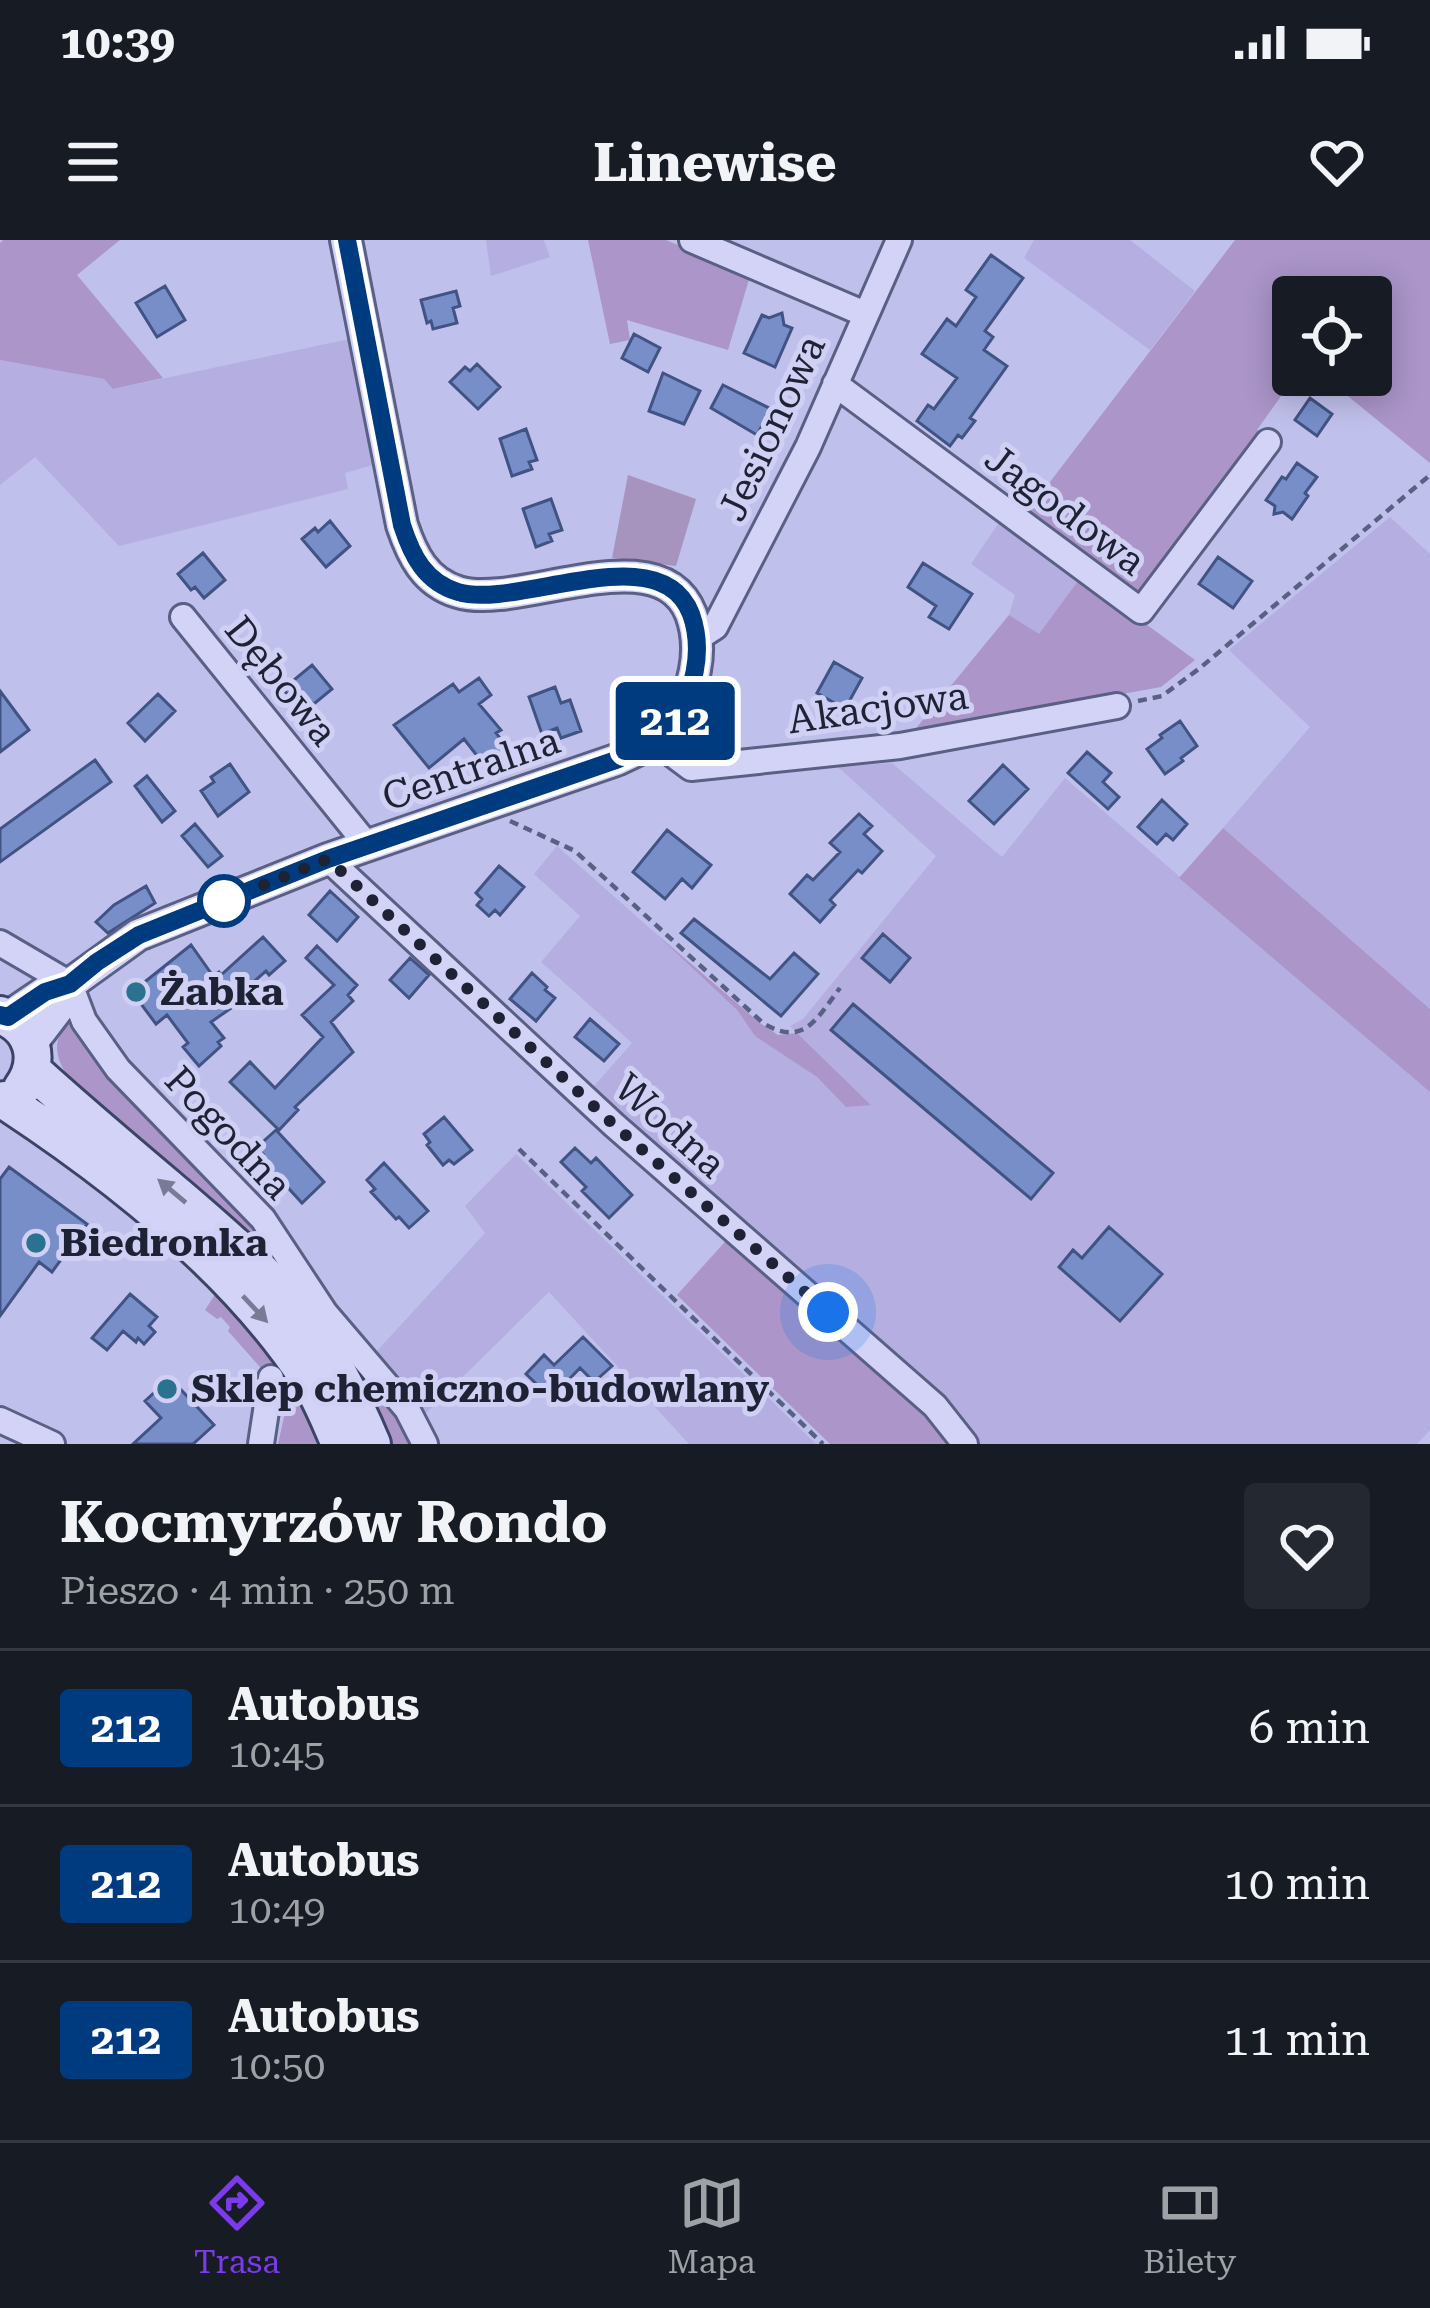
<!DOCTYPE html>
<html lang="pl">
<meta charset="utf-8">
<style>
body{margin:0;font-family:"Roboto Serif",serif;background:#242831;color:#f1f3f6;height:100vh;display:flex;flex-direction:column;font-size:45px;white-space:nowrap}
*{box-sizing:border-box;margin:0}
p{font-size:39px;color:#9ea1a6}
.icon{flex:none;width:66px;height:66px;fill:none;stroke:currentColor;stroke-width:2;stroke-linecap:round;stroke-linejoin:round}
.map{position:relative;height:1204px;overflow:hidden}
.details{display:flex;flex-direction:column;background:#171b24;flex:1}
.details>*{flex:none}
.badge{padding:0 24px;border-radius:9px;font-size:42px;line-height:78px}
.controls{position:absolute;left:1272px;top:36px;display:grid;gap:24px}
.controls a{display:grid;place-items:center;width:120px;height:120px;border-radius:12px;background:#171b24;box-shadow:0 6px 30px #0003;font-size:60px}
.you{position:absolute;width:60px;height:60px;margin:-30px;border:9px solid #fff;border-radius:50%;background:#1a73e8;box-shadow:0 0 0 18px #1a73e833}
.map>.badge{position:absolute;translate:-50% -50%;box-shadow:0 0 0 6px #fff}
.round{display:grid;place-items:center;flex:none;width:126px;height:126px;border-radius:12px;background:#242831}
.summary{display:flex;align-items:center;justify-content:space-between;height:204px;padding:0 60px}
h1{font-size:57px;font-weight:700;line-height:90px}
ul{padding:0;list-style:none}
li{display:flex;align-items:center;gap:36px;height:156px;padding:0 60px;border-top:3px solid #363941}
li div{flex:1}
li b{display:block;font-size:45px}
li em{font-style:normal}
li .badge{min-width:132px;font-weight:700;text-align:center}
.status{display:flex;justify-content:space-between;align-items:center;height:84px;padding:0 60px;background:#171b24;direction:ltr}
.status svg{height:33px;fill:currentColor}
header{display:flex;justify-content:space-between;align-items:center;height:156px;padding:0 60px;background:#171b24;font-size:54px;font-weight:700}
.tab-bar{display:flex;justify-content:space-around;align-items:center;height:168px;border-top:3px solid #363941;background:#171b24;font-size:33px;color:#9ea1a6}
.tab-bar a{display:grid;justify-items:center;gap:6px}
.tab-bar .active{color:#7c3aed}
.map>svg:first-child{display:block}
.farmland{fill:#b5aee1}
.green{fill:#ab95c9}
.cemetery{fill:#a694be}
.building{fill:#778ec9;stroke:#405382;stroke-width:3}
.lines{fill:none;stroke-linecap:round;stroke-linejoin:round}
.minor-casing{stroke:#596084;stroke-width:30}
.tertiary-casing{stroke:#596084;stroke-width:36}
.secondary-casing{stroke:#3c4466;stroke-width:42}
.path{stroke:#596084;stroke-width:4.5;stroke-dasharray:9 6;stroke-linecap:butt}
.minor{stroke:#d3d3f7;stroke-width:24}
.tertiary{stroke:#d3d3f7;stroke-width:30}
.secondary{stroke:#d3d3f7;stroke-width:36}
.oneway{fill:#787a96}
.line-casing{stroke:#fff;stroke-width:27}
.line{stroke:#003b80;stroke-width:18}
.walk{stroke:#1d2234;stroke-width:12;stroke-dasharray:0 21.6}
.stop-dot{fill:#fff;stroke:#003b80;stroke-width:6}
.poi-dot{fill:#2b7290;stroke:#d0cff4;stroke-width:4.5}
.labels{text-anchor:middle;dominant-baseline:central;stroke-width:10;stroke-linejoin:round;paint-order:stroke}
.street-label{font-size:39px;fill:#1d2234;stroke:#d0cff4}
.poi-label{font-size:39px;font-weight:bold;fill:#1d2234;stroke:#d0cff4;text-anchor:start}
</style>
<div class="status"><b>10:39</b><svg viewBox="0 0 49 12"><path d="M0 12V9h3v3zM5 12V6h3v6zM10 12V3h3v9zM15 12V0h3v12zM26 1h20v11H26zM47 4h2v5h-2z"/></svg></div>
<header><svg class="icon" aria-label="menu" viewBox="0 0 24 24"><path d="M4 6h16M4 12h16M4 18h16"/></svg>Linewise<svg class="icon" aria-label="heart" viewBox="0 0 24 24"><path d="M12 20l-8-8c-3-5 5-10 8-4 3-6 11-1 8 4z"/></svg></header>
<div class="map">
<svg width="1430" height="1204" viewBox="0 0 1430 1204">
<rect width="100%" height="100%" fill="#c0c0ec"/>
<!-- farmland -->
<path class="farmland" d="M486,0H544L550,17L491,36Z
M1034,0H1130L1195,51L1150,110L1024,18Z
M354,98L376,224L345,233L348,249L119,306L35,217L0,245V120L104,139L114,149Z
M1390,277L1430,314V769L1223,588L1310,487L1229,410Z
M1000,281L1078,341L1039,395L1009,375L1015,355L971,324Z
M892,523L1002,617L1065,538L1430,852V1190L1417,1204H961L971,1190L587,854L632,803L541,722L580,676L534,634L557,606L653,691L737,770L755,796L817,837L846,867L870,864L790,786L803,779L936,616L838,527Z
M516,914L816,1204H689L549,1052L422,1177L377,1111L485,993L465,966Z"/>
<!-- green -->
<path class="green" d="M3,0H120L77,35L163,138L113,149L104,139L0,120V3Z
M588,0H666L750,36L728,110L627,80L630,100L610,104Z
M1235,0H1430V223L1322,135H1371V57H1293V135H1296L1257,190L1265,196L1137,359L1024,276Z
M1078,341L1139,379L1195,420L1161,447L913,492L1009,375L1039,394Z
M1223,588L1430,769V852L1179,638Z
M653,691L760,783L778,795L797,793L871,865L846,867L817,837L755,796L737,770Z
M77,772L257,981L419,1204H386L78,851C55,820 46,802 77,772Z
M732,994L961,1204H830L677,1055Z
M218,1050L269,1106L325,1204H278L286,1168L284,1154L228,1091L230,1087L221,1077L217,1079L205,1070Z"/>
<!-- cemetery -->
<path class="cemetery" d="M628,235L696,259L676,326L612,318Z"/>
<!-- building -->
<path class="building" d="M991,15L1023,38L985,91L993,97L984,110L1007,126L970,178L975,181L962,198L958,195L950,206L917,181L928,165L934,169L957,138L922,114L947,79L956,86L976,57L966,50Z
M165,46L185,80L157,97L136,63Z
M456,51L460,66L453,68L457,83L433,89L431,81L427,83L421,60Z
M782,73L784,85L792,88L775,127L744,113L762,75L769,78Z
M634,94L660,108L648,132L622,118Z
M477,124L500,147L478,169L450,142L465,127L470,131Z
M663,133L700,151L684,184L649,171Z
M723,145L771,169L757,195L711,168Z
M1310,158L1332,174L1317,196L1295,180Z
M526,189L537,220L529,222L532,229L512,236L500,199Z
M1297,223L1317,237L1305,253L1308,256L1292,279L1283,272L1274,274L1275,266L1266,260L1282,237L1286,239Z
M551,259L562,290L549,294L552,301L536,307L523,269Z
M330,281L350,306L326,327L302,299L315,288L318,292Z
M203,313L225,340L204,358L195,347L191,350L178,334Z
M1218,317L1252,341L1233,368L1199,344Z
M923,323L972,354L949,389L929,377L936,366L908,347Z
M834,422L862,438L845,469L817,453Z
M312,425L332,449L303,473L283,449Z
M479,438L491,455L479,464L501,490L496,493L506,506L498,523L493,519L485,526L464,499L429,528L394,485L453,444L459,452Z
M555,447L561,463L570,460L581,491L561,498L557,488L542,494L529,457Z
M0,451L29,490L0,512Z
M158,454L175,471L145,501L128,483Z
M1180,481L1197,506L1181,518L1183,521L1165,534L1147,509L1162,498L1160,495Z
M1087,512L1111,533L1103,542L1119,557L1108,569L1068,533Z
M95,520L111,542L0,622V589Z
M230,524L249,552L218,576L201,551L214,542L211,537Z
M1003,525L1028,549L994,584L969,561Z
M147,536L175,571L162,582L135,546Z
M1162,560L1187,584L1173,600L1166,594L1157,604L1138,587Z
M859,574L872,586L864,594L882,611L862,633L858,630L830,660L835,665L820,682L790,654L807,635L813,640L840,612L830,603Z
M195,584L222,616L208,627L182,596Z
M667,590L711,625L692,648L682,639L665,659L633,632Z
M499,626L524,647L500,675L495,670L489,676L477,665L482,659L476,653Z
M146,646L155,663L108,693L96,682L114,665Z
M330,651L358,677L337,701L309,675Z
M694,679L770,739L794,713L818,734L781,776L681,693Z
M883,694L910,718L890,742L862,718Z
M263,697L285,721L269,735L266,731L236,757L240,762L211,782L224,798L218,802L221,806L199,826L183,807L188,803L167,775L156,784L132,752L191,705L213,736L219,732L221,735Z
M317,706L357,745L348,755L353,761L331,782L353,812L295,867L298,870L279,890L230,842L250,822L275,848L323,797L302,775L334,745L306,718Z
M410,718L429,735L409,758L390,740Z
M532,733L547,747L545,750L555,758L536,781L510,759Z
M853,764L1053,933L1031,959L831,790Z
M590,779L619,804L604,821L575,797Z
M444,877L472,910L454,924L449,920L443,925L427,905L430,902L424,894Z
M276,890L324,942L302,963L260,917L263,914L256,908Z
M575,908L591,923L596,918L632,955L609,978L582,951L586,947L561,922Z
M384,923L428,971L409,988L399,977L396,979L371,952L375,949L367,940Z
M9,927L87,984L52,1032L39,1022L0,1076V939Z
M1109,987L1162,1034L1120,1081L1059,1027L1073,1010L1082,1018Z
M130,1054L157,1077L149,1086L155,1092L144,1104L138,1098L136,1102L123,1091L107,1110L92,1098Z
M583,1097L612,1126L594,1142L580,1128L551,1158L526,1134L544,1115L554,1125Z
M170,1138L214,1185L193,1204H133L161,1178L145,1161Z"/>
<g class="lines">
<defs>
<path id="minor" d="M692,0L865,74
M835,144L1141,371L1268,202
M183,377L368,606
M698,398L715,387L808,207L899,0
M656,502L691,528L900,506L1117,466
M328,619L614,885L935,1166L965,1204
M0,703L70,744L84,781L118,829L263,979L325,1073L407,1169L425,1204
M0,1180L52,1204
M261,1204L271,1138"/>
<path id="tertiary" d="M8,777L45,752L70,744L138,695L328,619L616,520C651,504 674,494 688,455C698,428 701,401 691,374C659,293 519,371 458,352C425,342 412,315 402,285L346,0
M31,804L57,770L70,744"/>
<path id="secondary" d="M0,775C33,787 42,820 22,848
M32,830C76,870 121,908 166,946C215,988 266,1030 305,1082C333,1119 354,1161 372,1204
M4,860C114,932 236,1028 308,1138C321,1158 330,1182 340,1204"/>
</defs>
<!-- minor casing -->
<use href="#minor" class="minor-casing"/>
<!-- tertiary casing -->
<use href="#tertiary" class="tertiary-casing"/>
<!-- secondary casing -->
<use href="#secondary" class="secondary-casing"/>
<!-- path -->
<path class="path" d="M1138,461L1162,456L1200,428L1430,235
M510,581L575,611L763,783C804,808 817,778 840,748
M519,909L823,1204"/>
<!-- minor -->
<use href="#minor" class="minor"/>
<!-- tertiary -->
<use href="#tertiary" class="tertiary"/>
<!-- secondary -->
<use href="#secondary" class="secondary"/>
</g>
<!-- one-way arrows -->
<defs><path id="oneway-solid" d="M-6-.8H1V-3.2L6.5 0L1 3.2V.8H-6Z" transform="scale(3)"/></defs>
<g class="oneway">
<use href="#oneway-solid" transform="translate(172 951) rotate(-140)"/>
<use href="#oneway-solid" transform="translate(255 1069) rotate(47)"/>
</g>
<g class="lines">
<defs>
<path id="line" d="M0,775L8,777L45,752L70,744L97,722L139,695L328,619L616,520C651,504 674,495 688,455C698,428 701,402 691,374C660,294 518,370 458,352C425,342 412,316 402,285L347,0"/>
</defs>
<!-- line casing -->
<use href="#line" class="line-casing"/>
<!-- line -->
<use href="#line" class="line"/>
<!-- walk -->
<path class="walk" d="M224,661L214,665L328,619L614,885L828,1072"/>
</g>
<!-- markers -->
<circle class="stop-dot" cx="224" cy="661" r="24"/>
<g class="poi-dot">
<circle cx="136" cy="752" r="12"/>
<circle cx="36" cy="1003" r="12"/>
<circle cx="167" cy="1149" r="12"/>
</g>
<g class="labels">
<!-- street labels -->
<g class="street-label">
<text transform="translate(772 188) rotate(-65)">Jesionowa</text>
<text transform="translate(1065 270) rotate(37)">Jagodowa</text>
<text transform="translate(281 441) rotate(51)">Dębowa</text>
<text transform="translate(878 468) rotate(-8)">Akacjowa</text>
<text transform="translate(471 529) rotate(-19)">Centralna</text>
<text transform="translate(670 886) rotate(42)">Wodna</text>
<text transform="translate(228 893) rotate(47)">Pogodna</text>
</g>
<!-- poi labels -->
<g class="poi-label">
<text x="160" y="752">Żabka</text>
<text x="60" y="1003">Biedronka</text>
<text x="191" y="1149">Sklep chemiczno-budowlany</text>
</g>
</g>
</svg>
<div class="controls">
<a><svg class="icon" aria-label="locate" viewBox="0 0 24 24"><circle cx="12" cy="12" r="6"/><path d="M12 2v4M12 18v4M2 12h4M18 12h4"/></svg></a>
</div>
<div class="you" style="left:828px;top:1072px"></div>
<b class="badge" style="left:675px;top:481px;background:#003b80;color:#fff">212</b>
</div>
<section class="details">
<div class="summary"><div><h1>Kocmyrzów Rondo</h1><p>Pieszo · 4 min · 250 m</p></div><a class="round"><svg class="icon" aria-label="heart" viewBox="0 0 24 24"><path d="M12 20l-8-8c-3-5 5-10 8-4 3-6 11-1 8 4z"/></svg></a></div>
<ul>
<li><span class="badge" style="background:#003b80;color:#fff">212</span><div><b>Autobus</b><p>10:45</p></div><em>6 min</em></li>
<li><span class="badge" style="background:#003b80;color:#fff">212</span><div><b>Autobus</b><p>10:49</p></div><em>10 min</em></li>
<li><span class="badge" style="background:#003b80;color:#fff">212</span><div><b>Autobus</b><p>10:50</p></div><em>11 min</em></li>
</ul>
</section>
<nav class="tab-bar">
<a class="active"><svg class="icon" aria-label="directions" viewBox="0 0 24 24"><path d="M12 3l9 9-9 9-9-9zM9 14v-3h6M13 9l2 2-2 2"/></svg>Trasa</a>
<a><svg class="icon" aria-label="map" viewBox="0 0 24 24"><path d="M3 6l6-2 6 2 6-2v14l-6 2-6-2-6 2zM9 4v14M15 6v14"/></svg>Mapa</a>
<a><svg class="icon" aria-label="tickets" viewBox="0 0 24 24"><path d="M3 7h18v10H3zM15 7v10"/></svg>Bilety</a>
</nav>
